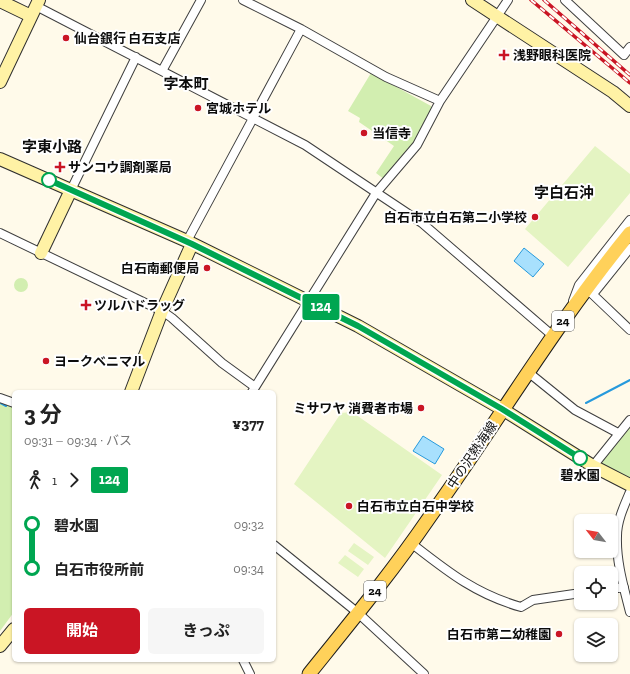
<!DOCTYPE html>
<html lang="ja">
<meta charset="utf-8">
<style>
body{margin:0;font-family:"Zilla Slab","Noto Sans JP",serif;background:#f6f6f6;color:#222;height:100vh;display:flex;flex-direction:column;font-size:15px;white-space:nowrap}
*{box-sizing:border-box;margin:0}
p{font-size:13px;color:#767676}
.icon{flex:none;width:22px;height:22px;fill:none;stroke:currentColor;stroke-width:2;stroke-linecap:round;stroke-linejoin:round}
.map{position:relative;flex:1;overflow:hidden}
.sheet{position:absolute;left:12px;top:390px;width:264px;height:272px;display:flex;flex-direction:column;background:#fff;border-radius:6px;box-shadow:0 1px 3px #0004}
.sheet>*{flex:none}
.badge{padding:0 8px;border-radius:3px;font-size:14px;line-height:26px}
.needle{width:26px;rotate:301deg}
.controls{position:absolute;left:574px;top:514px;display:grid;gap:8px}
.controls a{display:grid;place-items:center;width:44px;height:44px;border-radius:6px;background:#fff;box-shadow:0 1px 3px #0004;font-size:20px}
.map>.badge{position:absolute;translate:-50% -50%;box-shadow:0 0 0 2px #fff}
.legs{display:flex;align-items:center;gap:6px;height:44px;padding:0 12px;font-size:13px}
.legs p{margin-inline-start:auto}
.head{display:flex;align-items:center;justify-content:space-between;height:68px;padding:0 12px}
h1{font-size:22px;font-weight:700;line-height:30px}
.primary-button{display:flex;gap:8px;margin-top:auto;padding:8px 12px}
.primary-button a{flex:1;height:46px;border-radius:6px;background:#ca1524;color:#fff;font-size:16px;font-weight:700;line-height:46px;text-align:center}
.primary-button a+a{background:#f6f6f6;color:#222}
ul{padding:0 12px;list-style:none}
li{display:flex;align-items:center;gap:14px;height:44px;font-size:15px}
li i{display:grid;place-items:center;width:6px;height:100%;margin:0 5px;background:currentColor}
li i::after{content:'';width:10px;height:10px;margin:-5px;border:3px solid;border-radius:50%;background:#fff}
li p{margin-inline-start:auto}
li:first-child i{background:linear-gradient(#0000 50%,currentColor 0)}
li:last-child i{background:linear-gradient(currentColor 50%,#0000 0)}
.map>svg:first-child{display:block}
.green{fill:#d2eeb0}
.pitch{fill:#e4f4c2}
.water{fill:#a8e0fd;stroke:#279adc}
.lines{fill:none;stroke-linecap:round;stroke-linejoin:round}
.stream{stroke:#279adc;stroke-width:2}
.street-casing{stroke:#3f3f3f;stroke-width:10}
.secondary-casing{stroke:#2e2e2e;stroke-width:14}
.primary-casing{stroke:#1d1d1d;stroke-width:15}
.street{stroke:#fff;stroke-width:8}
.secondary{stroke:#fff2a5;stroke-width:12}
.primary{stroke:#ffd15a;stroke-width:13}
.rail-casing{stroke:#ca1524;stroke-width:3.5}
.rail{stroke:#fff;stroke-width:2;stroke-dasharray:6;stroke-linecap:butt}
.line-1-casing{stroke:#fff;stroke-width:9}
.line-1{stroke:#00a651;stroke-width:6}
.poi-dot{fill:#ca1524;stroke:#fff;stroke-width:1.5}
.stop-1-dot{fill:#fff;stroke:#00a651;stroke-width:2}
.labels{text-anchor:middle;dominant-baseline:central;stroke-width:4;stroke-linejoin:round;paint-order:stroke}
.shield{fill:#fff;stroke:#555;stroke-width:1}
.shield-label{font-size:12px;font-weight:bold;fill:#0c0c0c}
.poi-label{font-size:13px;font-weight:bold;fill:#0c0c0c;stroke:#fff;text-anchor:start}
.street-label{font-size:13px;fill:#0c0c0c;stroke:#fff}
.stop-label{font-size:13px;font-weight:bold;fill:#0c0c0c;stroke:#fff}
.quarter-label{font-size:15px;font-weight:bold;fill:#0c0c0c;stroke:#fff}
</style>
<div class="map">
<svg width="630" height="674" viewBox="0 0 630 674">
<rect width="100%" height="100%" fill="#fffaea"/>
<!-- green -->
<path class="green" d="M371,73L431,106L435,111L389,183L376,173L394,146L359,122L360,118L348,111Z
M14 285a7 7 0 1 1 14 0a7 7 0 1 1-14 0Z
M0,398L14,403V612L0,631Z
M630,420V485L593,466Z"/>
<!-- pitch -->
<path class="pitch" d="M595,146L630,174V193L568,267L525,229Z
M352,412L442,475L385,558L294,484L341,413Z
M354,543L374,557L368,565L348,551Z
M345,555L364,569L358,577L338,563Z"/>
<!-- water -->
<path class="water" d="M524,248L544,264L533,277L514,261Z
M423,436L444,449L435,464L413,451Z"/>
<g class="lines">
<!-- stream -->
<path class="stream" d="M0,403L6,406
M586,403L630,380"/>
<defs>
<path id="street" d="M243,0L301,29L386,77L440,101
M565,0L624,55L630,47
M36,6L305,145L422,223L553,336
M162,71L201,0
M71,190L136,57
M0,233L162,311L172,318L222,363L255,387
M187,241L301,29
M587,289L630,330
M593,294L630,248
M573,301L579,285L630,220
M528,372L575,410L618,433
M252,392L376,193L417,145L440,101L508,0
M0,398L14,403
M593,466L630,420
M630,492C624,506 617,521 617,536C616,562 624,588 630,612
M411,543C447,571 475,594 521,607L533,600L581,593
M274,545L358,613L424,674
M611,589L624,587
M243,660L250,674"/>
<path id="secondary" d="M472,0L613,92L630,106
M0,1L31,16
M0,82L39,0
M0,159L187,241L358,326L502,409L593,466L630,485
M41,253L71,190
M131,392L162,311L192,244
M0,646L14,629"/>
<path id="primary" d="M309,674C350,623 392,572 429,518C497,423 556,323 630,233"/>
</defs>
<!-- street casing -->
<use href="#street" class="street-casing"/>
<!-- secondary casing -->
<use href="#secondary" class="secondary-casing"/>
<!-- primary casing -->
<use href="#primary" class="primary-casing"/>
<!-- street -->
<use href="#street" class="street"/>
<!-- secondary -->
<use href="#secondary" class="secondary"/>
<!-- primary -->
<use href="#primary" class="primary"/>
<defs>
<path id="rail" d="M531,0L630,83
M544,0L630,75"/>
</defs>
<!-- rail casing -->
<use href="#rail" class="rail-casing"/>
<!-- rail -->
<use href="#rail" class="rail"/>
</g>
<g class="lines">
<defs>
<path id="line-1" d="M49,180L192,244L358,326L502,409L580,458"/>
</defs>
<!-- line-1 casing -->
<use href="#line-1" class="line-1-casing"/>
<!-- line-1 -->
<use href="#line-1" class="line-1"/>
</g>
<!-- markers -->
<g class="poi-dot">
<circle cx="66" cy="38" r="4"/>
<path d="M502 49h4v4h4v4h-4v4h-4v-4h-4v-4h4z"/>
<circle cx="198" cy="108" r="4"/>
<circle cx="364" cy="133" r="4"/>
<path d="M58 161h4v4h4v4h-4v4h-4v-4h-4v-4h4z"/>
<circle cx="535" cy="217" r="4"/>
<circle cx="207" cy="268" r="4"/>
<path d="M84 299h4v4h4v4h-4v4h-4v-4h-4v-4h4z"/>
<circle cx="46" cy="361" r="4"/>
<circle cx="421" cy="408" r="4"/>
<circle cx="349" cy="506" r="4"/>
<circle cx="559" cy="634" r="4"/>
</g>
<g class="stop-1-dot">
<circle cx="49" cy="180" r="7"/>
<circle cx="580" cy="458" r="7"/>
</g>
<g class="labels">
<!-- shield labels -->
<g class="shield">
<rect x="552" y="311" width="22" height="20" rx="3"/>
<rect x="364" y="581" width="22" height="20" rx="3"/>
</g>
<g class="shield-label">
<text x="563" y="321">24</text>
<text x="375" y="591">24</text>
</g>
<!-- poi labels -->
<g class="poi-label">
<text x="74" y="38">仙台銀行 白石支店</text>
<text x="513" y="55">浅野眼科医院</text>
<text x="206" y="108">宮城ホテル</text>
<text x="372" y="133">当信寺</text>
<text x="68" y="167">サンコウ調剤薬局</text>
<text x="527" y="217" text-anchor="end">白石市立白石第二小学校</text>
<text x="199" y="268" text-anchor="end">白石南郵便局</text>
<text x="94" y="305">ツルハドラッグ</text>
<text x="54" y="361">ヨークベニマル</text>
<text x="413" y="408" text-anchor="end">ミサワヤ 消費者市場</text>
<text x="357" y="506">白石市立白石中学校</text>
<text x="551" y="634" text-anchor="end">白石市第二幼稚園</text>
</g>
<!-- street labels -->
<g class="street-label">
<text transform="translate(472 455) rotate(-56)">中の沢熱海線</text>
</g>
<!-- stop labels -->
<g class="stop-label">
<text x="580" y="475">碧水園</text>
</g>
<!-- quarter labels -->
<g class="quarter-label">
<text x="186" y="84">字本町</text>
<text x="52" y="147">字東小路</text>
<text x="564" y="193">字白石沖</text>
</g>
</g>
</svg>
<div class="controls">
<a><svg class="needle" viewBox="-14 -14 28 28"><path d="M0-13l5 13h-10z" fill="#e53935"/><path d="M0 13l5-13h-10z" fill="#767676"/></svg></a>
<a><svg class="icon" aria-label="locate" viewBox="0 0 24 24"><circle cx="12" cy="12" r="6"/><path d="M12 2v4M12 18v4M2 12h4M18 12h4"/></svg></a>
<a><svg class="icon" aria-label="layers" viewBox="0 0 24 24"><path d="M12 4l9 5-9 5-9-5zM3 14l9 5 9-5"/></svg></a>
</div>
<b class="badge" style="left:321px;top:307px;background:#00a651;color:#fff">124</b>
<section class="sheet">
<div class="head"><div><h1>3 分</h1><p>09:31 – 09:34 · バス</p></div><b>¥377</b></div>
<div class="legs"><svg class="icon" aria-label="walk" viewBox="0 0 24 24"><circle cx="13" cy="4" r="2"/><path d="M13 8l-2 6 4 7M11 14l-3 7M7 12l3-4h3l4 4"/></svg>1<svg class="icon" aria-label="forward" viewBox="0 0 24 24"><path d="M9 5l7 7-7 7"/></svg><b class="badge" style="background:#00a651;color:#fff">124</b></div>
<ul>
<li><i style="color:#00a651"></i><b>碧水園</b><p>09:32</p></li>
<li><i style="color:#00a651"></i><b>白石市役所前</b><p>09:34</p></li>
</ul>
<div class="primary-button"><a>開始</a><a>きっぷ</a></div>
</section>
</div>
